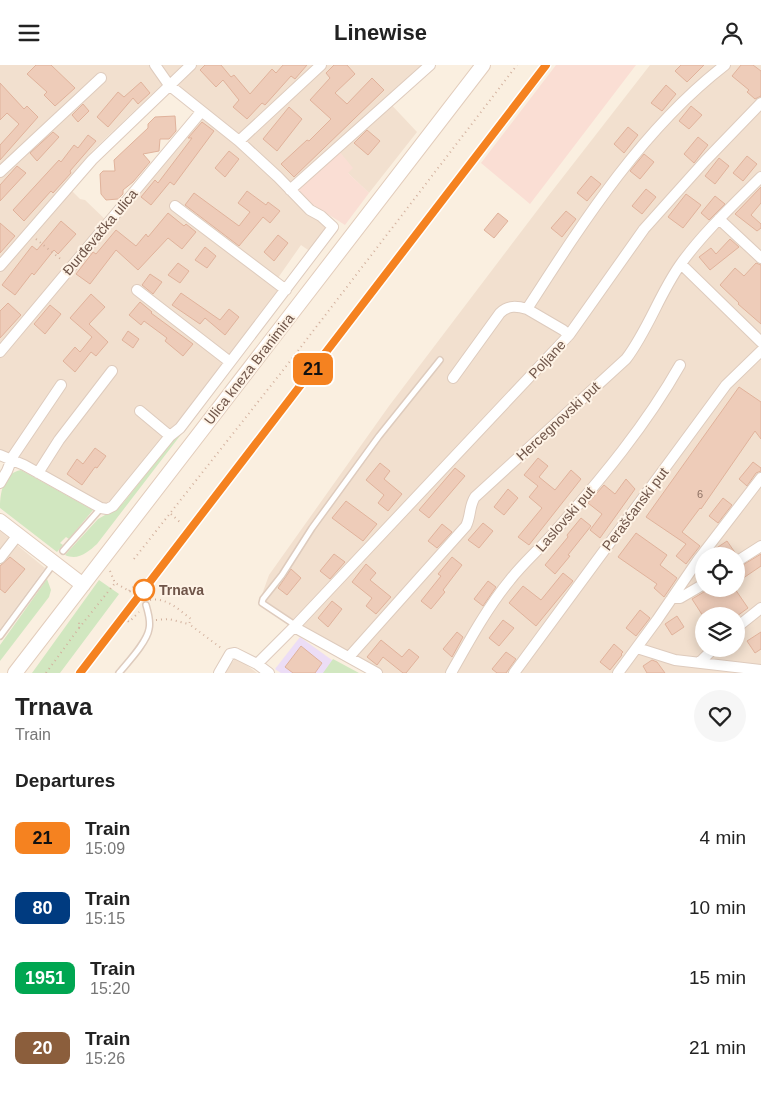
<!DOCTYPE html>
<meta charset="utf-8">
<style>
body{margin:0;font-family:Helvetica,sans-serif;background:#f6f6f6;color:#222;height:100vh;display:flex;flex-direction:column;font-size:19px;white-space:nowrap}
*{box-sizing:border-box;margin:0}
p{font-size:16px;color:#767676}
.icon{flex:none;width:28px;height:28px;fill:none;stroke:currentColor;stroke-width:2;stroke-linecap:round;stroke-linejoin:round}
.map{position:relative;height:608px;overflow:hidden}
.sheet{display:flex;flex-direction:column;background:#fff;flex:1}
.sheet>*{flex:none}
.badge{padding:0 10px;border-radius:8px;font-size:18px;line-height:32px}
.fabs{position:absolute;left:695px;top:482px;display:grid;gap:10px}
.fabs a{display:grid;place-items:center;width:50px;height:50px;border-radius:50%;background:#fff;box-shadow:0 2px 12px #0003;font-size:25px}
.map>.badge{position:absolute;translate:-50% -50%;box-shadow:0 0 0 2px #fff}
h2{padding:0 15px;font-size:19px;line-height:45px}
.round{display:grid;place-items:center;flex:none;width:52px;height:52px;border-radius:26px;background:#f6f6f6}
.summary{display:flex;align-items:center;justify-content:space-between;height:85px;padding:0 15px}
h1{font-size:24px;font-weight:600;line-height:38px}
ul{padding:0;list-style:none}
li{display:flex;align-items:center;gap:15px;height:70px;padding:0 15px}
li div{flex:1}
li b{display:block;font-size:19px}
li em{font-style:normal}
li .badge{min-width:55px;font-weight:700;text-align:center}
header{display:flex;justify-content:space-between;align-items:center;height:65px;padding:0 15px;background:#fff;font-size:22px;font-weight:600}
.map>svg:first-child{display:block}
.residential{fill:#f2e0cf;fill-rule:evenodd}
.commercial{fill:#faded4}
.education{fill:#ecddf6}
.green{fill:#d1e7c0}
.building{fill:#eeccb9;stroke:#e0b29b}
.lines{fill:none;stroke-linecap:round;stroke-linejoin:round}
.lane-casing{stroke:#decbbd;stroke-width:8}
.street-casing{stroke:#decbbd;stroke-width:12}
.secondary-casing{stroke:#e2ccbb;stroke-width:16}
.path{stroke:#d2b09d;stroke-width:2;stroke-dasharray:1 4;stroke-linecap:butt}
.lane{stroke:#fff;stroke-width:5}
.street{stroke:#fff;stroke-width:10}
.secondary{stroke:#fff;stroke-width:14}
.rail{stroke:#b1a1c2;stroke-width:3;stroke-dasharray:8 5;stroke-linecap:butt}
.line-casing{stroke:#fff;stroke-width:11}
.line{stroke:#f58220;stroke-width:8}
.stop-dot{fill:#fff;stroke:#f58220;stroke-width:2.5}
.labels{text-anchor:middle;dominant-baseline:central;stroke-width:4;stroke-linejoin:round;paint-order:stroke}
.number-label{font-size:11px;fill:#8f7365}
.street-label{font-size:14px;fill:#6f5549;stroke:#fef3e6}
.stop-label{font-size:14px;font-weight:bold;fill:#6f5549;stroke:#fef3e6;text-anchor:start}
</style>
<header><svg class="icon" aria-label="menu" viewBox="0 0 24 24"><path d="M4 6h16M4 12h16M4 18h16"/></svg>Linewise<svg class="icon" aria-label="person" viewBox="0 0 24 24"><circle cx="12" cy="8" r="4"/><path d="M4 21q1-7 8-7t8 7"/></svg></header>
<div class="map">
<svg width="761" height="608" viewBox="0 0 761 608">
<rect width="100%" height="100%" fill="#faefe0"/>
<!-- residential -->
<path class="residential" d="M0,0H426L386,34L417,67L369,128L348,108L285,125L298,140L325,160L326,167L311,187L301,180L273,220L279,227L178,360L118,432L107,440H101L0,387ZM169,13L206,46L110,159L85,135L80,134L64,118L92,86Z
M650,0H761V608H383L307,565L260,535L269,510L389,341L549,130ZM704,491H736V524H704ZM704,551H736V584H704Z
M0,466L45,503L0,564Z
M235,594L244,598L257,608H222Z"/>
<!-- commercial -->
<path class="commercial" d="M556,0H636L530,139L481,98Z
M339,86L353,103L348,108L369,128L345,160L310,138L297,124Z"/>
<!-- education -->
<path class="education" d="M300,572L336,598L328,608H281L275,604Z"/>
<!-- green -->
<path class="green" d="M268,256L97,479C88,487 78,496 65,490L98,454L119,442L124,437Z
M21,405L93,445L69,474L66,472L60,478L63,480L57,487L0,443C0,428 3,408 21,405Z
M47,514L51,525L49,532L0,596V580Z
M99,515L119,529L60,608H32Z
M333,594L359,608H323Z"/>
<!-- building -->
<path class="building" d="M36,0H51L75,23L55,41L44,30L47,27L27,9Z
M205,0H221L231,12L234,10L250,29L272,4L276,8L283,0H307L295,14L291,11L265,40L262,38L247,54L233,42L239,35L223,15L216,22L200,5Z
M334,0H347L355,9L335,28L347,39L372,13L384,25L294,112L281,99L307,75L309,76L331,54L310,35L330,13L326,8Z
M681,0H704L687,17L675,6Z
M741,0H753L761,6V31L755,34L747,27L749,25L732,11Z
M141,17L150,28L138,39L133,33L108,62L97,52L118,27L124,32Z
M0,18L24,44L27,41L38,52L0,95V80L19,59L7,48L0,55Z
M666,20L676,29L662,46L651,38Z
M83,39L89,46L78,57L72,50Z
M691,41L702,50L689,64L679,56Z
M289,42L302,54L277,86L263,74Z
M175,51L176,66L169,74H160L159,86L143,89L150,97L133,117L123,125V129L118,134L106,135L101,129L100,109L103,106H115L114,95L148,63V59L155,52Z
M202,57L214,66L174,120L170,117L151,140L141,132L155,115L158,118L192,73H188Z
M628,62L638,70L624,88L614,79Z
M367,65L380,76L368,90L354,78Z
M53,67L59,72L37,96L30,88Z
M88,70L96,76L70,106L71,108L53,128L51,126L24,156L13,145L59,95L61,97L74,80L78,83Z
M698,72L708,80L694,98L684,89Z
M229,86L239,94L225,112L215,103Z
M644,89L654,97L640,114L630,106Z
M747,91L757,99L743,116L733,108Z
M719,93L729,101L715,119L705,111Z
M17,101L26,108L0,136V120Z
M591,111L601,119L587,136L577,128Z
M761,122V138L751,150L761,159V163L757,166L735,149Z
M646,124L656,132L642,149L632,141Z
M247,126L266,140L268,137L280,146L270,158L263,152L239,181L185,140L194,128L239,161L250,147L238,138Z
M686,129L701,140L683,163L668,152Z
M715,131L725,139L709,155L701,148Z
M566,146L576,154L562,172L551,163Z
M168,148L184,161L186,159L196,167L182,184L168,173L138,205L116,185L90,219L76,209L93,187L96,189L116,165L136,181L146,169L148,172Z
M498,148L508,156L494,173L484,165Z
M61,156L76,169L58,189L54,185L34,210L32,208L15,230L2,220L32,181L37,185Z
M0,158L15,171L0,188Z
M278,170L288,178L274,196L264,187Z
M730,174L739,182L710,205L699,192L711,183L716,189Z
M205,182L216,191L207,203L195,195Z
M178,198L189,206L180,218L168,210Z
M756,198L761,200V259L738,239L739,238L720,220L735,203L744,211Z
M150,209L162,217L153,229L142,220Z
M181,228L220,255L229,244L239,252L225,270L205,253L200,259L172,240Z
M91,229L105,242L89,259L108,277L96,291L91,287L75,307L63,296L75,282L80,287L92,272L70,253Z
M140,237L152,247L151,248L193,279L183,291L165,276L167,273L144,256L141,260L129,250Z
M8,238L21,250L0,273V246Z
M50,240L61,249L45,269L34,259Z
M128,266L139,274L133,283L122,275Z
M739,322L761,337V374L755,366L701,444L700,443L682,467L700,481L686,499L676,491L686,479L646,452Z
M95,383L106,391L97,403L95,402L82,420L67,409L77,394L83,399Z
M538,393L548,401L539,412L555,425L571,405L581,414L529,480L518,472L542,443L529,432L538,421L524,410Z
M753,397L761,403V406L756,408L747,421L739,414Z
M380,398L390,406L384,414L402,429L388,446L378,438L384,430L366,415Z
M455,403L465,411L429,453L419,445Z
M626,414L635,424L600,473L590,465L602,449L588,438L604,420L615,429Z
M508,424L518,433L504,450L494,442Z
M723,433L732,440L718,458L709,451Z
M346,436L377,459L363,476L332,453Z
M581,453L591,461L568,490L570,491L555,509L545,500L568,472L567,470Z
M483,458L493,466L479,483L468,475Z
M442,459L452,467L437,483L428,476Z
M636,468L667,490L660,500L677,513L664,532L654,523L657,519L618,492Z
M727,476L736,489L732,491H720L715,484Z
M334,489L345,497L330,514L320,506Z
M761,489V501L736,518V504Z
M10,492L25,504L5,528L0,524V501Z
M452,492L462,500L443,525L445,527L431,544L421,536L441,511L438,509Z
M366,499L376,508L370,515L391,532L376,549L366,541L372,533L352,517Z
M291,504L301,513L287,530L278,523Z
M563,508L573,516L536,561L509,538L523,521L541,535Z
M488,516L496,522L483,541L474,534Z
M709,524H735L748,543L737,551H703L692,534Z
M332,536L342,544L328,562L318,553Z
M640,545L650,553L636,571L626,563Z
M677,551L684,562L672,570L665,559Z
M503,555L514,563L499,581L489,573Z
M457,567L463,572L452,592L443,584Z
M761,567V584L755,588L747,576Z
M381,575L402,592L409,584L419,592L406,608H403L383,592L377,600L367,592Z
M614,579L623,587L621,589L622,590L610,605L600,597Z
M301,581L322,598L315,608H293L285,602Z
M506,587L516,594L506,608H497L492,604Z
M652,595L657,597L665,608H647L643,601Z"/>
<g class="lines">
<defs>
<path id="lane" d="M63,486L101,443
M294,562L292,558L262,538L263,534L282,510L312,463L379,371L440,295
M0,571L54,498
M119,608C128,597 147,577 149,564C151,556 148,547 146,540"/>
<path id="street" d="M239,76L321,0
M0,107L101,13
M290,125L430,0
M175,141L286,225
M719,154L761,193
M681,199L761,277
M0,201L92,95L191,0
M137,225L230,297
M569,270L644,164L705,96L761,38
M0,287L201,47
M453,313L500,248C508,240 517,241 527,244
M140,346L170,371
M0,390L24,400L101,443L107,444L113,441L170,371L180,363L333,162L321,151L310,145L278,112L239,76L169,20L155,0
M38,408L59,375L112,306
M0,418L7,406L13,391L61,320
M0,493L18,470
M736,497L761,481
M672,533H680L704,519
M294,562L377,608
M736,563L761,543
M637,583L675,595L761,605
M349,592L466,461C471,451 469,441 475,432L626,294C648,265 659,230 680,200C702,169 734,139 761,112
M699,598L713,584
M257,599L294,562L569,270L563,265L527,244C583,157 642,64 725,0
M219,608L230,589L235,588L257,599L269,608
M451,608C469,576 487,543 510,515C524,497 542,482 557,464C602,413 646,360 680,300
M514,608L726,320L761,286
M618,608L657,555L698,495L761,413"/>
<path id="secondary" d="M0,456L83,520
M15,608L483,0"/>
</defs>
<!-- lane casing -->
<use href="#lane" class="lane-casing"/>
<!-- street casing -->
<use href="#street" class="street-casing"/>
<!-- secondary casing -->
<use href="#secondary" class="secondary-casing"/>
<!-- path -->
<path class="path" d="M36,174L63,196
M171,449L182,459
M134,494L284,304L517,0
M110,506L115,518L133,528L142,536
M129,526L133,522
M150,535C167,532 179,545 191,554L189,559L221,583
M156,555L169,554L188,559
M128,556L129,557L139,547
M79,563L115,518
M46,608L79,563V555"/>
<!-- lane -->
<use href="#lane" class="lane"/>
<!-- street -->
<use href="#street" class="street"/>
<!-- secondary -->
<use href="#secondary" class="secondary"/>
<!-- rail -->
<path class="rail" d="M80,608L546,0"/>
</g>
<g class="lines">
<defs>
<path id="line" d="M80,608L546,0"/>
</defs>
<!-- line casing -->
<use href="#line" class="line-casing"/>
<!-- line -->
<use href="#line" class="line"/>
</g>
<!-- markers -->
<circle class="stop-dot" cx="144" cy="525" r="10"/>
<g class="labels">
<!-- number labels -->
<g class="number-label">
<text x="700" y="429">6</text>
</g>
<!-- street labels -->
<g class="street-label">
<text transform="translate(100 167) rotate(-50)">Đurđevačka ulica</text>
<text transform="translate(547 294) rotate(-47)">Poljane</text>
<text transform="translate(249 304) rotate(-52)">Ulica kneza Branimira</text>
<text transform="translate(558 356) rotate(-43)">Hercegnovski put</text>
<text transform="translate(635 444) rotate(-53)">Perašćanski put</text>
<text transform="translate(565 454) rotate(-49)">Laslovski put</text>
</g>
<!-- stop labels -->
<g class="stop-label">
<text x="159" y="525">Trnava</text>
</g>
</g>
</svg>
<div class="fabs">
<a><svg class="icon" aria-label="locate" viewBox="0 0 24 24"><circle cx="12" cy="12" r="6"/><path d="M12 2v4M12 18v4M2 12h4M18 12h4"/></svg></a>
<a><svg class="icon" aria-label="layers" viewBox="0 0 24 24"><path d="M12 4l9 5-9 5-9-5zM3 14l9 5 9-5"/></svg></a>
</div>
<b class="badge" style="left:313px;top:304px;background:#f58220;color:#111">21</b>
</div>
<section class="sheet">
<div class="summary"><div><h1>Trnava</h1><p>Train</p></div><a class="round"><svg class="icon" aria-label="heart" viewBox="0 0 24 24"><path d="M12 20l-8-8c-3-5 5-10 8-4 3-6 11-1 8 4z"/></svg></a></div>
<h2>Departures</h2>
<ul>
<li><span class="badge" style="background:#f58220;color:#111">21</span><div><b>Train</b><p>15:09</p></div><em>4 min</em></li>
<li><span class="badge" style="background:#003b80;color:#fff">80</span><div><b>Train</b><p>15:15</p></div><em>10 min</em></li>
<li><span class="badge" style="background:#00a651;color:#fff">1951</span><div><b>Train</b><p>15:20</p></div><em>15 min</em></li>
<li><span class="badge" style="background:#8b5e3c;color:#fff">20</span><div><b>Train</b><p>15:26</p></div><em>21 min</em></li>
</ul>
</section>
